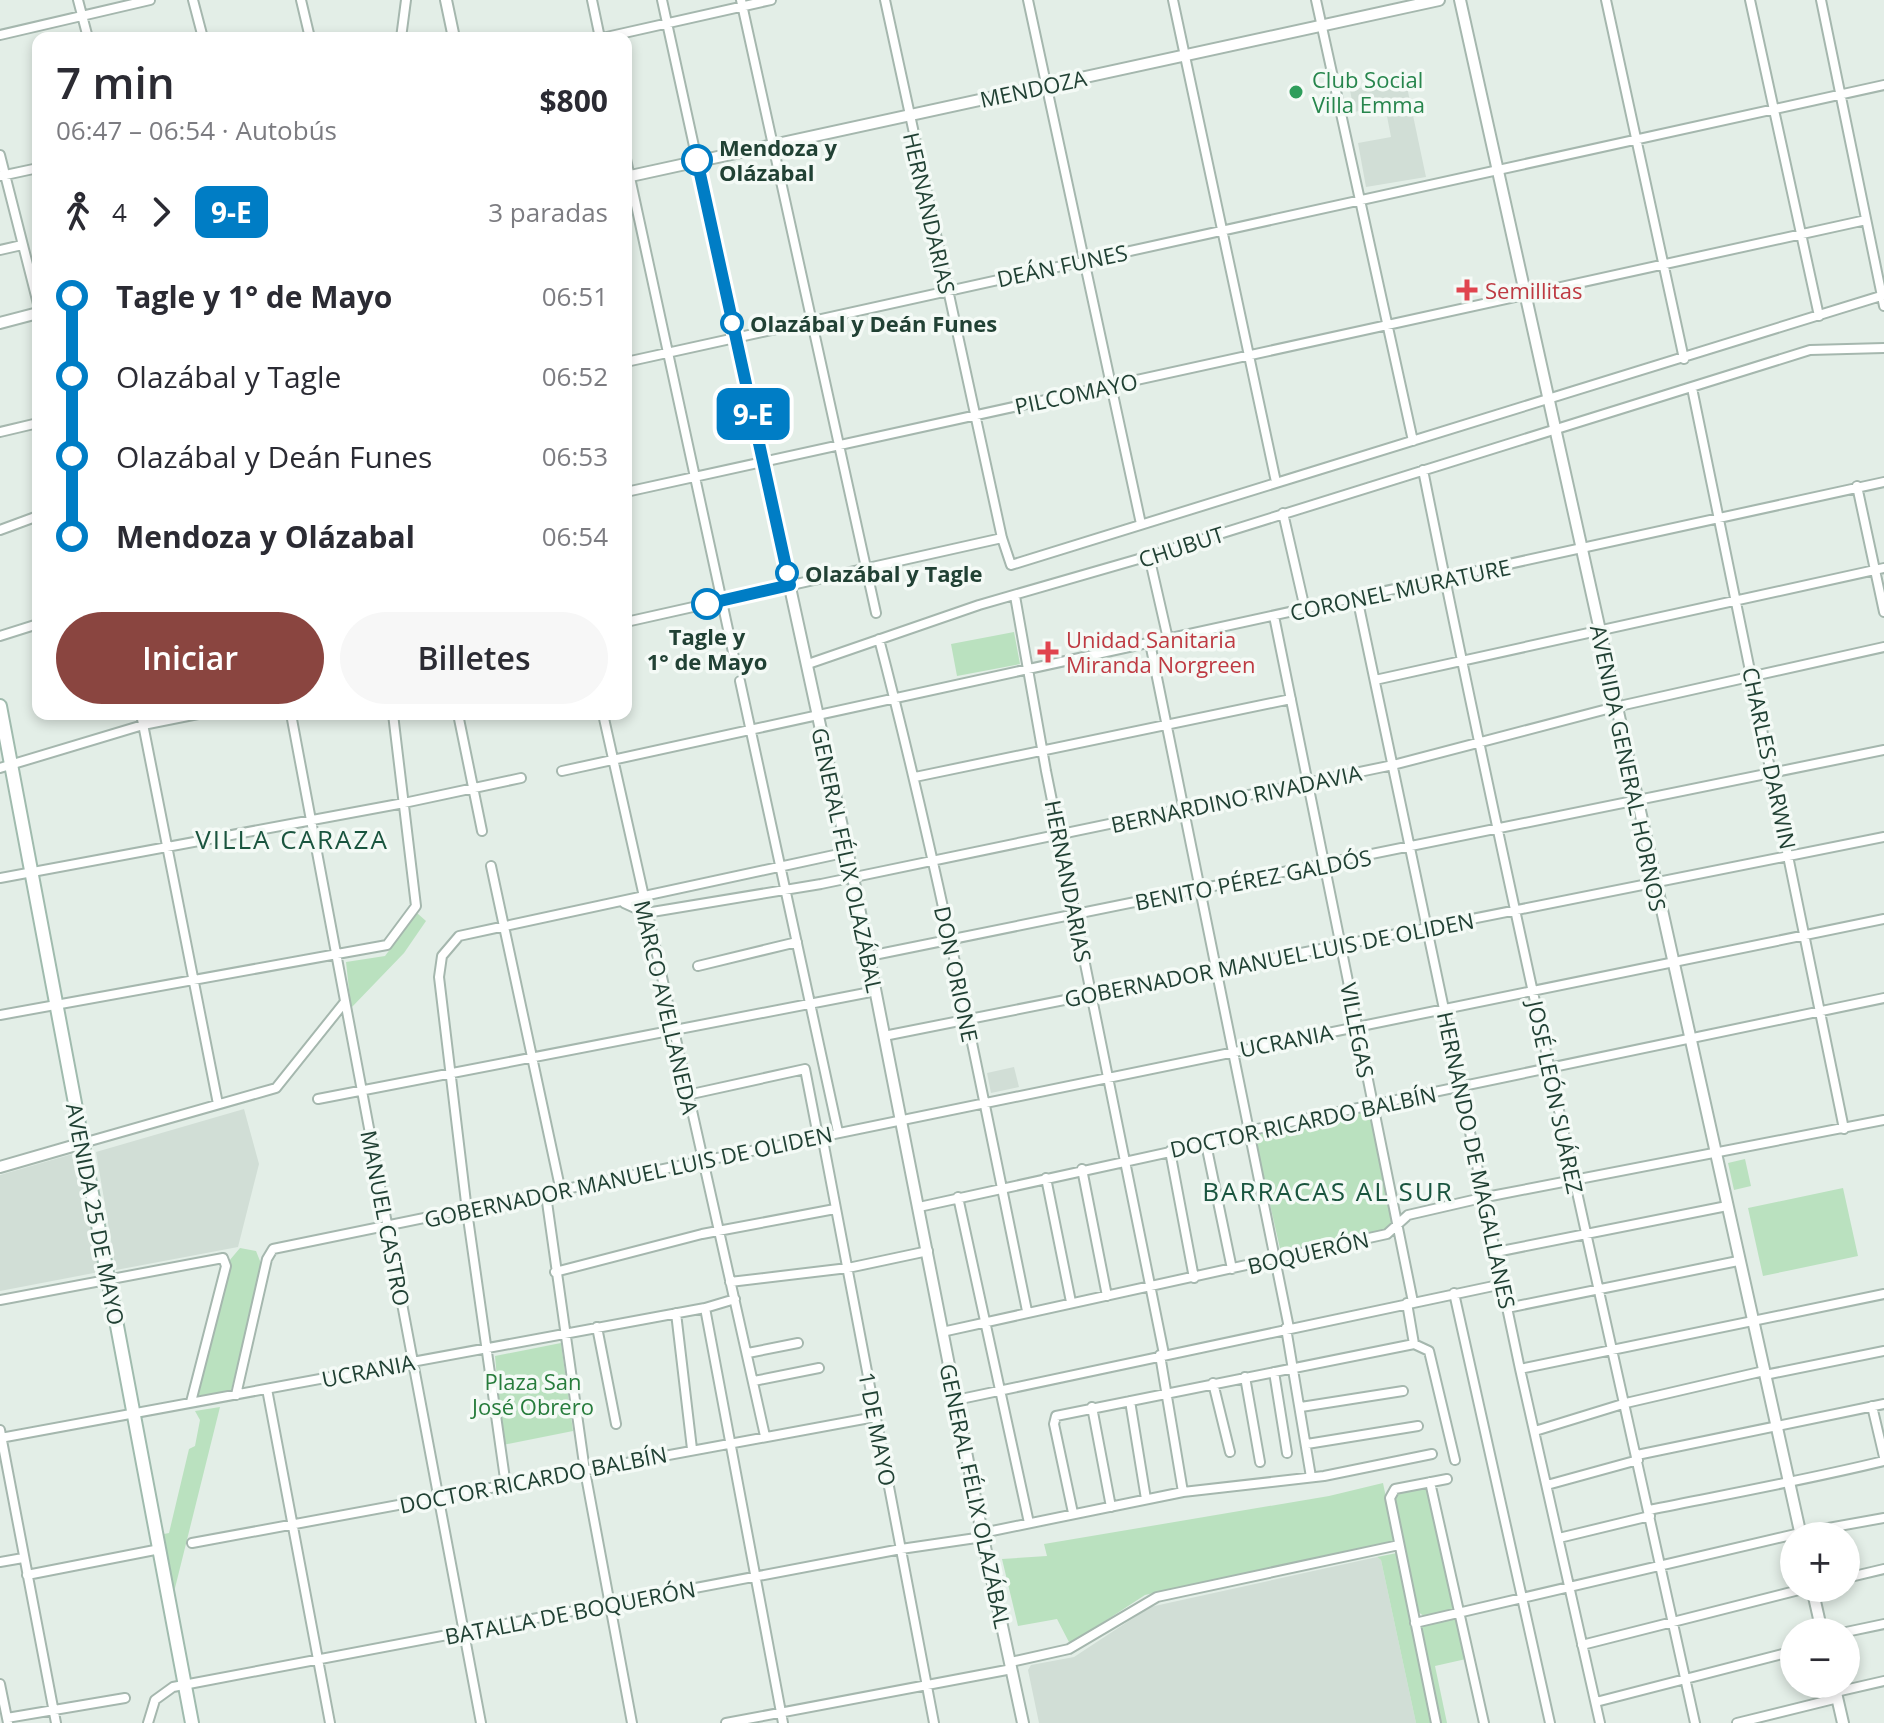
<!DOCTYPE html>
<html lang="es">
<meta charset="utf-8">
<style>
body{margin:0;font-family:"Open Sans",sans-serif;background:#f7f7f7;color:#2b2b33;height:100vh;display:flex;flex-direction:column;font-size:30px;white-space:nowrap}
*{box-sizing:border-box;margin:0}
p{font-size:26px;color:#7c7c81}
.icon{flex:none;width:44px;height:44px;fill:none;stroke:currentColor;stroke-width:2;stroke-linecap:round;stroke-linejoin:round}
.map{position:relative;flex:1;overflow:hidden}
.side{position:absolute;left:32px;top:32px;width:600px;height:688px;display:flex;flex-direction:column;background:#fff;border-radius:16px;box-shadow:0 4px 12px #0003}
.side>*{flex:none}
.badge{padding:0 16px;border-radius:12px;font-size:28px;line-height:52px}
.tools{position:absolute;left:1780px;top:1522px;display:grid;gap:16px}
.tools a{display:grid;place-items:center;width:80px;height:80px;border-radius:50%;background:#fff;box-shadow:0 4px 12px #0003;font-size:40px}
.map>.badge{position:absolute;translate:-50% -50%;box-shadow:0 0 0 4px #fff}
.legs{display:flex;align-items:center;gap:12px;height:88px;padding:0 24px;font-size:26px}
.legs p{margin-inline-start:auto}
.overview{display:flex;align-items:center;justify-content:space-between;height:136px;padding:0 24px}
h1{font-size:44px;font-weight:600;line-height:60px}
.action{display:flex;gap:16px;margin-top:auto;padding:16px 24px}
.action a{flex:1;height:92px;border-radius:48px;background:#8a4540;color:#fff;font-size:32px;font-weight:600;line-height:92px;text-align:center}
.action a+a{background:#f7f7f7;color:#2b2b33}
ul{padding:0 24px;list-style:none}
li{display:flex;align-items:center;gap:28px;height:80px;font-size:30px}
li i{display:grid;place-items:center;width:12px;height:100%;margin:0 10px;background:currentColor}
li i::after{content:'';width:20px;height:20px;margin:-10px;border:6px solid;border-radius:50%;background:#fff}
li p{margin-inline-start:auto}
li:first-child i{background:linear-gradient(#0000 50%,currentColor 0)}
li:last-child i{background:linear-gradient(currentColor 50%,#0000 0)}
.map>svg:first-child{display:block}
.built{fill:#d1ded6}
.green{fill:#bae1bf}
.lines{fill:none;stroke-linecap:round;stroke-linejoin:round}
.minor-casing{stroke:#a5b7ae;stroke-width:12}
.tertiary-casing{stroke:#a5b7ae;stroke-width:14}
.secondary-casing{stroke:#a0bbae;stroke-width:16}
.minor{stroke:#fff;stroke-width:8}
.tertiary{stroke:#fff;stroke-width:10}
.secondary{stroke:#fff;stroke-width:12}
.line-1-casing{stroke:#fff;stroke-width:18}
.line-1{stroke:#007dc5;stroke-width:12}
.leisure-dot{fill:#2e9e5b;stroke:#f4faf6;stroke-width:3}
.stop-1-dot{fill:#fff;stroke:#007dc5;stroke-width:4}
.health-dot{fill:#e0444e;stroke:#f4faf6;stroke-width:3}
.labels{text-anchor:middle;dominant-baseline:central;stroke-width:7;stroke-linejoin:round;paint-order:stroke}
.leisure-label{font-size:22px;fill:#27864d;stroke:#f4faf6;text-anchor:start}
.street-label{font-size:22px;fill:#214134;stroke:#f4faf6}
.stop-label{font-size:22px;font-weight:bold;fill:#214134;stroke:#f4faf6;text-anchor:start}
.health-label{font-size:22px;fill:#be3a42;stroke:#f4faf6;text-anchor:start}
.park-label{font-size:22px;fill:#277c3c;stroke:#f4faf6}
.quarter-label{font-size:26px;letter-spacing:2px;fill:#1a553f;stroke:#f4faf6}
</style>
<div class="map">
<svg width="1884" height="1723" viewBox="0 0 1884 1723">
<rect width="100%" height="100%" fill="#e3eee7"/>
<!-- built -->
<path class="built" d="M1405,78L1410,101L1354,112L1350,90Z
M1411,106L1426,177L1366,187L1358,143L1391,137L1386,111Z
M1014,1067L1019,1087L991,1093L987,1073Z
M244,1109L259,1164L238,1247L116,1270L96,1152Z
M76,1153L99,1272L0,1291V1175Z
M1377,1557L1381,1560L1416,1723H1039L1028,1670L1031,1665L1074,1657L1150,1607Z"/>
<!-- green -->
<path class="green" d="M1014,632L1020,664L957,676L951,644Z
M417,913L426,921L404,953L351,1008L346,962L385,956Z
M1370,1110L1394,1222L1386,1230L1281,1253L1254,1134Z
M1745,1159L1751,1186L1734,1190L1728,1163Z
M1843,1188L1858,1256L1763,1276L1748,1208Z
M240,1248L256,1251L262,1266L231,1391L198,1396L195,1388L229,1261Z
M561,1343L573,1431L503,1445L495,1356Z
M220,1407L175,1588L173,1591L164,1534L169,1533L189,1449L195,1446L200,1420L195,1411Z
M1383,1483L1395,1541L1145,1595L1070,1644L1057,1619L1018,1626L1002,1559L1047,1556L1044,1544L1329,1496Z
M1428,1486L1455,1610L1425,1617L1417,1611L1393,1500L1397,1492Z
M1397,1553L1432,1723H1416L1381,1560L1377,1557Z
M1457,1618L1466,1659L1435,1666L1447,1723H1440L1420,1626Z"/>
<g class="lines">
<defs>
<path id="minor" d="M78,0L88,38
M193,0L203,38
M301,0L310,38
M592,0L600,38
M662,0L697,160
M741,0L876,613
M885,0L1002,538L1011,565L1884,295
M1028,0L1141,524
M1173,0L1276,482
M1316,0L1413,441
M1606,0L1684,359
M1750,0L1819,316
M1821,0L1884,306
M0,35L150,0
M401,38L406,0
M602,38L771,0
M0,155L38,304
M626,159L734,657
M1,176L38,168
M0,250L22,245
M626,362L1884,85
M1692,388L1844,1129
M0,432L38,423
M1423,470C1507,889 1603,1306 1695,1723
M1857,486L1884,612
M626,492L1866,220
M1283,513L1305,609
M0,530L38,516
M1149,556L1168,639
M1015,596L1046,771L1164,1354
M1357,597L1520,1369L1600,1723
M1274,616L1413,1302
M626,622L1002,538
M0,636L38,624
M879,639C937,861 981,1086 1027,1311
M1150,643L1289,1328
M808,664L979,605L1149,556L1810,350L1884,348
M1375,680L1884,568
M740,681L838,1132
M141,714L218,1104
M291,714L481,1723
M458,714L482,831
M603,714L765,1436
M0,768L143,725L198,714
M562,771L1884,482
M915,777L1291,699
M491,866L561,1192
M0,878L404,803L521,778
M624,903L646,913L821,884L1393,765L1615,707L1884,647
M869,956L1884,750
M698,966L797,942
M0,1015L387,945L416,906L393,714
M884,1036L1884,837
M687,1095L805,1069L818,1136
M318,1099L876,991
M822,1135L934,1723
M83,1143L276,1088L344,1003
M1206,1144L1232,1269
M1170,1151L1194,1278
M1082,1169L1107,1296
M1046,1178L1071,1302
M546,1195L585,1471L632,1723
M958,1197L1029,1523
M919,1207L1243,1136L1257,1129L1884,998
M1496,1252L1727,1206
M555,1272L702,1234L835,1209
M730,1282L848,1268L928,1251
M1454,1293L1550,1723
M0,1300L223,1258L226,1266L191,1402
M1407,1303L1414,1344
M705,1308L783,1723
M1507,1308L1738,1261
M676,1313L692,1449
M597,1327L616,1424
M1286,1328L1311,1477
M942,1332L1387,1234L1408,1215L1486,1197L1884,1120
M748,1353L798,1343
M1160,1355L1183,1492
M1520,1369L1884,1294
M1274,1372L1287,1453
M1765,1375L1884,1351
M1245,1377L1260,1462
M754,1381L819,1368
M1213,1383L1230,1452
M267,1389L330,1723
M236,1395L267,1259L273,1249L1884,919
M956,1400L1503,1284
M1130,1401L1146,1499
M1872,1406L1884,1457
M1092,1407L1111,1507
M1301,1407L1403,1391
M0,1430L56,1723
M1535,1431L1626,1403L1764,1371
M0,1438L705,1308L735,1299
M1307,1444L1418,1426
M1637,1455L1884,1404
M1430,1482L1484,1723
M1547,1485L1638,1460
M506,1486L467,1211L439,977L442,956L459,936L848,852
M1649,1510C1728,1494 1806,1480 1884,1461
M1073,1513L1054,1424L1056,1416L1414,1344L1429,1351L1455,1460
M982,1533L1183,1492L1324,1476L1432,1454
M1559,1538L1650,1516
M192,1543L875,1417
M0,1562L23,1558
M27,1575L160,1549
M1846,1578L1884,1569
M1415,1623L1800,1533L1884,1518
M1846,1632L1884,1624
M1582,1645L1807,1588
M1011,1662L1069,1649L1157,1597L1399,1545
M0,1684L8,1723
M1836,1692L1884,1681
M1596,1702L1794,1651
M7,1718L125,1698
M148,1723L155,1700L173,1687L901,1549L983,1537
M726,1723L1012,1669
M1436,1723L1390,1498L1395,1489L1447,1479
M1737,1723L1838,1698"/>
<path id="tertiary" d="M446,0L454,38
M1460,0L1801,1536
M697,160L853,877L982,1533L1023,1723
M626,177L1439,0
M0,323L38,313
M0,1167L83,1143
M1812,1588L1822,1632
M1834,1684L1843,1723"/>
<path id="secondary" d="M0,706L192,1723"/>
</defs>
<!-- minor casing -->
<use href="#minor" class="minor-casing"/>
<!-- tertiary casing -->
<use href="#tertiary" class="tertiary-casing"/>
<!-- secondary casing -->
<use href="#secondary" class="secondary-casing"/>
<!-- minor -->
<use href="#minor" class="minor"/>
<!-- tertiary -->
<use href="#tertiary" class="tertiary"/>
<!-- secondary -->
<use href="#secondary" class="secondary"/>
</g>
<g class="lines">
<defs>
<path id="line-1" d="M697,160L790,585L707,604"/>
</defs>
<!-- line-1 casing -->
<use href="#line-1" class="line-1-casing"/>
<!-- line-1 -->
<use href="#line-1" class="line-1"/>
</g>
<!-- markers -->
<circle class="leisure-dot" cx="1296" cy="92" r="8"/>
<g class="stop-1-dot">
<circle cx="697" cy="160" r="14"/>
<circle cx="732" cy="323" r="10"/>
<circle cx="787" cy="573" r="10"/>
<circle cx="707" cy="604" r="14"/>
</g>
<g class="health-dot">
<path d="M1463 278h8v8h8v8h-8v8h-8v-8h-8v-8h8z"/>
<path d="M1044 640h8v8h8v8h-8v8h-8v-8h-8v-8h8z"/>
</g>
<g class="labels">
<!-- leisure labels -->
<g class="leisure-label">
<text x="1312" y="79">Club Social<tspan x="1312" dy="25">Villa Emma</tspan></text>
</g>
<!-- street labels -->
<g class="street-label">
<text transform="translate(1033 88) rotate(-12)">MENDOZA</text>
<text transform="translate(930 213) rotate(77)">HERNANDARIAS</text>
<text transform="translate(1062 265) rotate(-12)">DEÁN FUNES</text>
<text transform="translate(1076 393) rotate(-12)">PILCOMAYO</text>
<text transform="translate(1181 546) rotate(-18)">CHUBUT</text>
<text transform="translate(1400 589) rotate(-12)">CORONEL MURATURE</text>
<text transform="translate(1770 758) rotate(78)">CHARLES DARWIN</text>
<text transform="translate(1629 768) rotate(78)">AVENIDA GENERAL HORNOS</text>
<text transform="translate(1236 798) rotate(-12)">BERNARDINO RIVADAVIA</text>
<text transform="translate(848 860) rotate(78)">GENERAL FÉLIX OLAZÁBAL</text>
<text transform="translate(1253 879) rotate(-11)">BENITO PÉREZ GALDÓS</text>
<text transform="translate(1069 881) rotate(79)">HERNANDARIAS</text>
<text transform="translate(1269 959) rotate(-11)">GOBERNADOR MANUEL LUIS DE OLIDEN</text>
<text transform="translate(957 974) rotate(78)">DON ORIONE</text>
<text transform="translate(667 1007) rotate(77)">MARCO AVELLANEDA</text>
<text transform="translate(1358 1030) rotate(79)">VILLEGAS</text>
<text transform="translate(1286 1040) rotate(-11)">UCRANIA</text>
<text transform="translate(1556 1097) rotate(78)">JOSÉ LEÓN SUÁREZ</text>
<text transform="translate(1303 1121) rotate(-12)">DOCTOR RICARDO BALBÍN</text>
<text transform="translate(1477 1160) rotate(78)">HERNANDO DE MAGALLANES</text>
<text transform="translate(628 1176) rotate(-12)">GOBERNADOR MANUEL LUIS DE OLIDEN</text>
<text transform="translate(96 1214) rotate(79)">AVENIDA 25 DE MAYO</text>
<text transform="translate(386 1218) rotate(79)">MANUEL CASTRO</text>
<text transform="translate(1308 1252) rotate(-13)">BOQUERÓN</text>
<text transform="translate(368 1370) rotate(-11)">UCRANIA</text>
<text transform="translate(878 1429) rotate(79)">1 DE MAYO</text>
<text transform="translate(533 1479) rotate(-11)">DOCTOR RICARDO BALBÍN</text>
<text transform="translate(976 1496) rotate(78)">GENERAL FÉLIX OLAZÁBAL</text>
<text transform="translate(570 1612) rotate(-11)">BATALLA DE BOQUERÓN</text>
</g>
<!-- stop labels -->
<g class="stop-label">
<text x="719" y="147">Mendoza y<tspan x="719" dy="25">Olázabal</tspan></text>
<text x="750" y="323">Olazábal y Deán Funes</text>
<text x="805" y="573">Olazábal y Tagle</text>
<text x="707" y="636" text-anchor="middle">Tagle y<tspan x="707" dy="25">1° de Mayo</tspan></text>
</g>
<!-- health labels -->
<g class="health-label">
<text x="1485" y="290">Semillitas</text>
<text x="1066" y="639">Unidad Sanitaria<tspan x="1066" dy="25">Miranda Norgreen</tspan></text>
</g>
<!-- park labels -->
<g class="park-label">
<text x="533" y="1381">Plaza San<tspan x="533" dy="25">José Obrero</tspan></text>
</g>
<!-- quarter labels -->
<g class="quarter-label">
<text x="292" y="839">VILLA CARAZA</text>
<text x="1328" y="1191">BARRACAS AL SUR</text>
</g>
</g>
</svg>
<div class="tools">
<a>+</a>
<a>−</a>
</div>
<b class="badge" style="left:753px;top:414px;background:#007dc5;color:#fff">9-E</b>
<section class="side">
<div class="overview"><div><h1>7 min</h1><p>06:47 – 06:54 · Autobús</p></div><b>$800</b></div>
<div class="legs"><svg class="icon" aria-label="walk" viewBox="0 0 24 24"><circle cx="13" cy="4" r="2"/><path d="M13 8l-2 6 4 7M11 14l-3 7M7 12l3-4h3l4 4"/></svg>4<svg class="icon" aria-label="forward" viewBox="0 0 24 24"><path d="M9 5l7 7-7 7"/></svg><b class="badge" style="background:#007dc5;color:#fff">9-E</b><p>3 paradas</p></div>
<ul>
<li><i style="color:#007dc5"></i><b>Tagle y 1° de Mayo</b><p>06:51</p></li>
<li><i style="color:#007dc5"></i><span>Olazábal y Tagle</span><p>06:52</p></li>
<li><i style="color:#007dc5"></i><span>Olazábal y Deán Funes</span><p>06:53</p></li>
<li><i style="color:#007dc5"></i><b>Mendoza y Olázabal</b><p>06:54</p></li>
</ul>
<div class="action"><a>Iniciar</a><a>Billetes</a></div>
</section>
</div>
